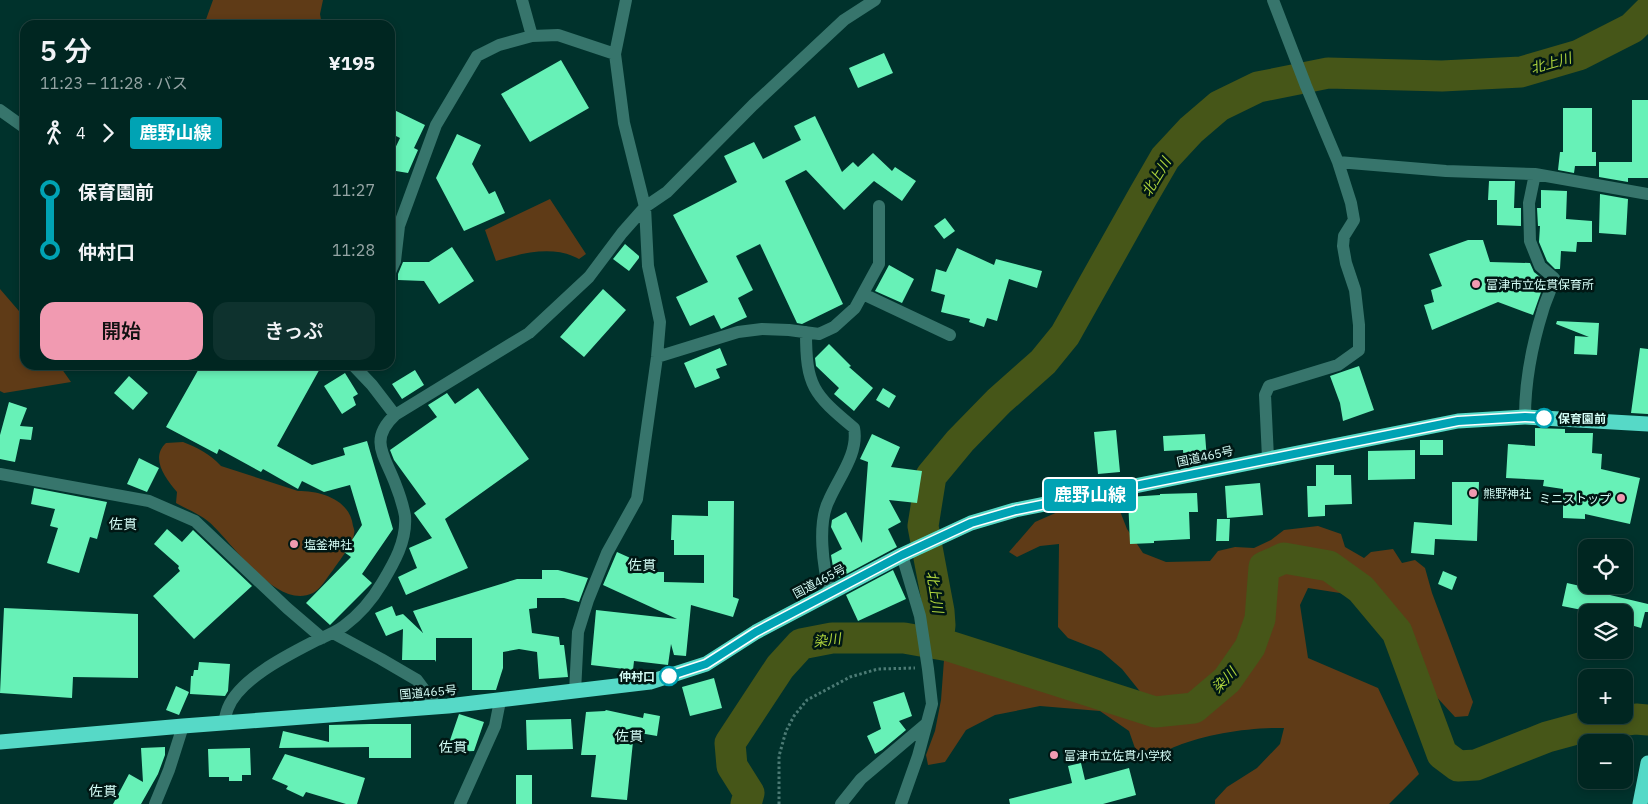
<!DOCTYPE html>
<html lang="ja">
<meta charset="utf-8">
<style>
body{margin:0;font-family:"IBM Plex Sans","Noto Sans JP",sans-serif;background:#0e322e;color:#f1f3f6;height:100vh;display:flex;flex-direction:column;font-size:19px;white-space:nowrap}
*{box-sizing:border-box;margin:0}
p{font-size:16px;color:#95a5a5}
.icon{flex:none;width:28px;height:28px;fill:none;stroke:currentColor;stroke-width:2;stroke-linecap:round;stroke-linejoin:round}
.map{position:relative;flex:1;overflow:hidden}
.details{position:absolute;left:20px;top:20px;width:375px;height:350px;display:flex;flex-direction:column;background:#002621;border-radius:15px;box-shadow:0 2px 8px #0003,0 0 0 1px #22433f}
.details>*{flex:none}
.badge{padding:0 10px;border-radius:4px;font-size:18px;line-height:32px}
.fabs{position:absolute;left:1578px;top:539px;display:grid;gap:10px}
.fabs a{display:grid;place-items:center;width:55px;height:55px;border-radius:10px;background:#002621;box-shadow:0 2px 8px #0003,0 0 0 1px #22433f;font-size:25px}
.map>.badge{position:absolute;translate:-50% -50%;box-shadow:0 0 0 2px #fff}
.legs{display:flex;align-items:center;gap:8px;height:55px;padding:0 20px;font-size:16px}
.legs p{margin-inline-start:auto}
.overview{display:flex;align-items:center;justify-content:space-between;height:85px;padding:0 20px}
h1{font-size:28px;font-weight:600;line-height:38px}
.button{display:flex;gap:10px;margin-top:auto;padding:10px 20px}
.button a{flex:1;height:58px;border-radius:15px;background:#f19ab1;color:#111;font-size:20px;font-weight:600;line-height:58px;text-align:center}
.button a+a{background:#0e322e;color:#f1f3f6}
ul{padding:0 20px;list-style:none}
li{display:flex;align-items:center;gap:18px;height:60px;font-size:19px}
li i{display:grid;place-items:center;width:8px;height:100%;margin:0 6px;background:currentColor}
li i::after{content:'';width:12px;height:12px;margin:-6px;border:4px solid;border-radius:50%;background:#002621}
li p{margin-inline-start:auto}
li:first-child i{background:linear-gradient(#0000 50%,currentColor 0)}
li:last-child i{background:linear-gradient(currentColor 50%,#0000 0)}
.map>svg:first-child{display:block}
.green{fill:#5f3b17}
.lines{fill:none;stroke-linecap:round;stroke-linejoin:round}
.river{stroke:#465618;stroke-width:31}
.building{fill:#67f1b7}
.path{stroke:#4c7b75;stroke-width:3;stroke-dasharray:2.5 2.5;stroke-linecap:butt}
.minor{stroke:#37756c;stroke-width:12}
.highway{stroke:#56d9c7;stroke-width:15}
.line-1-casing{stroke:#fff;stroke-width:11}
.line-1{stroke:#00a3b4;stroke-width:8}
.poi-dot{fill:#f19ab1;stroke:#001714;stroke-width:2}
.stop-1-dot{fill:#fff;stroke:#00a3b4;stroke-width:2.5}
.labels{text-anchor:middle;dominant-baseline:central;stroke-width:5;stroke-linejoin:round;paint-order:stroke}
.poi-label{font-size:12px;fill:#d3fcf5;stroke:#001714;text-anchor:start}
.stop-label{font-size:12px;font-weight:bold;fill:#d3fcf5;stroke:#001714;text-anchor:start}
.street-label{font-size:12px;fill:#d3fcf5;stroke:#001714}
.water-label{font-size:14px;font-style:italic;fill:#add33c;stroke:#001714}
.neighbourhood-label{font-size:14px;fill:#d3fcf5;stroke:#001714}
</style>
<div class="map">
<svg width="1648" height="804" viewBox="0 0 1648 804">
<rect width="100%" height="100%" fill="#00322c"/>
<!-- green -->
<path class="green" d="M213,0H323L320,14L322,25H204Z
M550,199L586,254L579,259C554,245 522,253 496,261L485,230Z
M0,289L25,318V365H59L71,382L4,393L0,391Z
M183,442C198,448 210,454 221,466L298,491C322,491 350,500 353,526C354,529 355,531 354,534C353,544 339,561 333,570C328,576 321,589 313,593C276,611 233,543 209,522C200,514 186,509 176,503L177,492C165,478 150,458 166,443Z
M1097,504L1118,506L1127,529L1143,553L1166,562L1210,561L1218,551L1235,547L1254,548L1271,540L1284,530L1318,526L1341,534L1345,547L1364,558L1371,552L1393,549L1402,563L1415,560L1425,568L1432,593L1473,702L1468,716L1455,717L1432,692L1390,636L1364,605L1340,593L1308,588L1300,605L1308,658L1378,688L1419,774L1389,804H1215V800L1227,787L1257,768L1280,744L1284,728C1251,727 1207,734 1177,746C1168,749 1160,755 1153,759L1136,751L1129,731L1100,711L1040,706L995,715L966,730L945,762L928,765L926,755L935,731L941,700L944,660L957,649L1065,669L1142,694L1122,669L1101,651L1068,638L1058,627L1059,544L1040,546L1017,557L1009,552L1035,522L1060,511Z"/>
<g class="lines">
<!-- river -->
<path class="river" d="M938,643L940,625L939,611L923,526L931,476L960,441L999,401L1043,362L1065,335L1143,196L1165,158L1191,130L1219,106L1258,87L1328,73L1442,76L1521,72L1579,55L1632,28L1648,12
M746,804L749,793L732,766L730,743L780,667L801,644L832,638H904L949,646L1155,712L1194,708L1227,680L1250,647L1260,619L1264,567L1284,558L1329,566L1361,589L1397,632L1442,754L1458,766L1476,765L1547,737L1591,725L1636,719L1648,720"/>
</g>
<!-- building -->
<path class="building" d="M884,53L893,73L858,88L849,68Z
M561,60L589,108L530,142L501,94Z
M1632,100H1648V178H1628V182L1599,177V162H1632Z
M390,108L425,125L414,148L418,150L408,173L390,170V159L400,138L390,133Z
M1563,108H1592V152H1596V166H1575L1574,173L1558,170L1560,152H1563Z
M815,116L842,172L853,162L858,167L873,153L892,171L895,167L916,181L902,201L874,181L844,210L806,170L785,181L843,304L802,324L797,323L760,244L736,256L753,290L738,298L747,317L721,329L714,315L690,326L676,297L708,282L673,215L737,182L724,156L754,142L763,159L801,140L794,126Z
M457,134L481,145L472,164L489,194L495,191L505,213L464,231L436,178Z
M1489,181H1515L1514,208H1521V226L1497,225V200H1488Z
M1541,190L1567,191L1566,219L1592,221V242H1577L1576,252L1561,251L1560,269H1555L1547,261L1539,242L1540,226H1538L1537,208H1541Z
M1600,194L1628,199L1626,235L1599,233Z
M945,218L955,231L944,239L934,226Z
M1468,240H1483L1490,262L1530,263L1534,272L1545,281L1533,315L1498,302L1432,330L1424,305L1434,302L1431,290L1442,286L1429,254Z
M625,244L639,256V258L629,271L613,259Z
M452,247L474,281L439,304L424,281L398,280V274L403,262H429Z
M957,248L994,265L996,259L1042,271L1037,288L1009,279L997,321L987,318L984,327L969,322L970,319L941,312L945,295L931,291L936,269L946,272Z
M889,265L914,279L902,303L875,291Z
M603,289L626,310L584,357L560,337Z
M1557,321L1599,323L1597,355L1574,354L1575,336L1589,337L1556,324Z
M829,344L851,366L849,367L873,388L854,411L834,394L839,388L816,366L815,358Z
M720,348L727,365L716,369L720,378L695,388L684,363Z
M1640,348L1648,349V414L1631,413Z
M201,365H322L277,446L312,465L345,455L343,448L367,441L393,529L362,574L372,583L330,625L306,603L351,557L344,552L362,525L350,485L324,492L302,481L298,489L263,469L261,472L219,449L217,454L166,427Z
M1359,366L1374,410L1343,421L1340,403L1330,376Z
M415,370L424,385L402,399L392,384Z
M345,373L358,394L353,397L356,405L342,414L324,386Z
M129,376L148,393L133,410L114,393Z
M478,388L529,459L445,519L468,568L406,595L398,577L417,568L409,548L432,538L414,513L426,504L394,460L390,450L437,417L428,405L447,393L455,404Z
M883,388L896,396L889,408L876,400Z
M9,402L27,408L20,426L33,427L31,440L20,439L15,462L0,459V435Z
M1535,428L1565,429V433H1593L1592,453L1602,454L1601,469L1640,478L1630,524L1585,514V519L1563,518V489L1543,486L1544,480L1506,478L1508,444L1535,446Z
M1116,430L1120,472L1098,474L1094,432Z
M872,434L900,447L891,467L922,471L917,503L889,500L901,522L888,529L897,547L839,578L833,567L831,555L842,549L831,527L832,520L846,512L862,543L868,462L860,459Z
M1205,434L1207,460L1184,462L1183,450L1164,451L1163,436Z
M1420,440H1443V455H1420Z
M1415,450V479L1368,480V451Z
M139,458L159,468L147,492L127,484Z
M1316,465H1334V475H1351L1352,504L1325,505V516L1308,517L1307,486H1316Z
M1452,482H1479L1477,541L1435,539L1434,555L1411,553L1414,522L1452,525Z
M1260,483L1263,515L1227,518L1225,486Z
M34,488L107,502L97,539L90,537L79,573L47,563L58,528L50,526L55,509L31,504Z
M1197,493L1198,512H1189L1190,539L1154,541V543L1130,544L1128,497L1160,495V494Z
M708,501H734L733,597L739,599L733,617L691,605L686,656L674,655L671,644L668,665L634,661L633,670L591,665L596,610L677,619L603,585L617,552L637,561L632,572H664V582L704,583V555H674V540H671L672,515L708,516Z
M1217,519H1230L1229,541H1216Z
M167,529L182,542L193,530L252,586L194,639L153,596L180,571L178,568L179,566L154,544Z
M542,570H558L588,578L579,602L564,598H537V608L529,609L532,633L559,637L560,645H564L568,677L539,679L537,652L519,649L503,652V668L496,690H472V638H436V662L435,660H402L403,629L386,636L375,613L392,606L396,616L403,614L423,633L413,611L517,579H542Z
M893,570L906,599L858,621L846,595Z
M1443,571L1457,577L1452,590L1438,584Z
M1567,583L1611,593L1610,595L1648,604V612H1645L1641,628L1624,623V612H1592L1562,606Z
M4,608L138,614V678L73,677L72,698L0,693Z
M199,662L230,664L228,691L225,696L190,694L191,676H193L194,670H198Z
M714,678L722,708L690,716L682,687Z
M176,686L189,692L179,715L166,710Z
M904,692L912,716L899,721L906,730L882,750L875,754L867,736L881,729L873,702Z
M606,710L643,718L644,713L660,716L657,736L634,732L627,800L591,797L596,755H581L586,712L605,711Z
M459,714L484,722L474,751L446,752Z
M571,719L573,749L527,750L526,720Z
M370,724H411V758H369V747L279,748L283,731L329,742V725Z
M165,747V755L158,774L141,804H113L129,774L143,782L141,748Z
M250,748L251,775H242V781H229V777H209L208,749Z
M285,754L365,778L357,804H346L306,792L303,797L286,789L288,786L272,779Z
M1081,763L1085,780L1129,768L1136,795L1103,804H1010L1009,799L1072,783L1068,766Z
M516,775H532V804H516Z"/>
<g class="lines">
<!-- path -->
<path class="path" d="M779,804V756L786,731L794,716L807,700L850,677L878,669L915,668"/>
<!-- minor -->
<path class="minor" d="M522,0L532,36
M0,110L25,128
M1338,162L1446,171L1535,174L1648,194
M390,272L395,261L399,226L436,125L477,56L499,45L532,36L558,35L615,54
M863,294L950,335
M806,332C806,386 813,394 854,428C859,453 839,477 829,500C817,523 823,568 830,592
M657,357L738,332L762,329L789,330L819,334L834,327L855,308L879,264V206
M353,365L372,385L395,415
M1525,417C1525,381 1532,345 1543,310C1546,299 1552,289 1554,278L1540,266L1530,241L1529,203L1535,174
M1268,458L1265,395L1269,386L1338,365L1359,350V325L1355,290L1346,263L1343,246L1344,236L1354,220L1351,203L1338,162L1306,86L1273,0
M0,474L149,501L195,521L287,608L322,638
M333,633L381,659L417,680L437,707
M575,692L578,632L588,600L607,553L637,499L657,357L660,322L648,266L645,207L624,123L615,54L626,0
M224,723C225,718 226,713 228,708C240,678 290,654 317,640C326,636 336,632 344,626C360,614 372,600 382,583C394,563 407,541 405,516C403,505 399,493 395,483C385,456 368,440 395,415L529,333L589,277L622,233L645,207L667,192L753,105L844,20L875,0
M155,804L169,770L183,726
M460,804L495,726L500,701
M841,804L861,779L927,723
M901,804L918,756L932,704L928,669L920,616L902,555"/>
<!-- highway -->
<path class="highway" d="M0,742L183,726L448,706L650,682L706,664L756,632L902,555L971,523L1015,510L1458,421L1525,417L1648,424
M1640,804L1648,763"/>
</g>
<g class="lines">
<defs>
<path id="line-1" d="M669,676L706,664L756,632L902,555L971,523L1016,510L1458,421L1525,417L1544,418"/>
</defs>
<!-- line-1 casing -->
<use href="#line-1" class="line-1-casing"/>
<!-- line-1 -->
<use href="#line-1" class="line-1"/>
</g>
<!-- markers -->
<g class="poi-dot">
<circle cx="1476" cy="284" r="5"/>
<circle cx="1473" cy="493" r="5"/>
<circle cx="1621" cy="498" r="5"/>
<circle cx="294" cy="544" r="5"/>
<circle cx="1054" cy="755" r="5"/>
</g>
<g class="stop-1-dot">
<circle cx="1544" cy="418" r="9"/>
<circle cx="669" cy="676" r="9"/>
</g>
<g class="labels">
<!-- poi labels -->
<g class="poi-label">
<text x="1486" y="284">富津市立佐貫保育所</text>
<text x="1483" y="493">熊野神社</text>
<text x="1611" y="498" text-anchor="end">ミニストップ</text>
<text x="304" y="544">塩釜神社</text>
<text x="1064" y="755">富津市立佐貫小学校</text>
</g>
<!-- stop labels -->
<g class="stop-label">
<text x="1558" y="418">保育園前</text>
<text x="655" y="676" text-anchor="end">仲村口</text>
</g>
<!-- street labels -->
<g class="street-label">
<text transform="translate(1205 456) rotate(-12)">国道465号</text>
<text transform="translate(819 581) rotate(-28)">国道465号</text>
<text transform="translate(428 692) rotate(-5)">国道465号</text>
</g>
<!-- water labels -->
<g class="water-label">
<text transform="translate(1551 63) rotate(-16)">北上川</text>
<text transform="translate(1156 177) rotate(-59)">北上川</text>
<text transform="translate(935 592) rotate(81)">北上川</text>
<text transform="translate(827 640) rotate(-7)">染川</text>
<text transform="translate(1224 680) rotate(-47)">染川</text>
</g>
<!-- neighbourhood labels -->
<g class="neighbourhood-label">
<text x="123" y="524">佐貫</text>
<text x="642" y="565">佐貫</text>
<text x="629" y="736">佐貫</text>
<text x="453" y="747">佐貫</text>
<text x="103" y="791">佐貫</text>
</g>
</g>
</svg>
<div class="fabs">
<a><svg class="icon" aria-label="locate" viewBox="0 0 24 24"><circle cx="12" cy="12" r="6"/><path d="M12 2v4M12 18v4M2 12h4M18 12h4"/></svg></a>
<a><svg class="icon" aria-label="layers" viewBox="0 0 24 24"><path d="M12 4l9 5-9 5-9-5zM3 14l9 5 9-5"/></svg></a>
<a>+</a>
<a>−</a>
</div>
<b class="badge" style="left:1090px;top:495px;background:#00a3b4;color:#fff">鹿野山線</b>
<section class="details">
<div class="overview"><div><h1>5 分</h1><p>11:23 – 11:28 · バス</p></div><b>¥195</b></div>
<div class="legs"><svg class="icon" aria-label="walk" viewBox="0 0 24 24"><circle cx="13" cy="4" r="2"/><path d="M13 8l-2 6 4 7M11 14l-3 7M7 12l3-4h3l4 4"/></svg>4<svg class="icon" aria-label="forward" viewBox="0 0 24 24"><path d="M9 5l7 7-7 7"/></svg><b class="badge" style="background:#00a3b4;color:#fff">鹿野山線</b></div>
<ul>
<li><i style="color:#00a3b4"></i><b>保育園前</b><p>11:27</p></li>
<li><i style="color:#00a3b4"></i><b>仲村口</b><p>11:28</p></li>
</ul>
<div class="button"><a>開始</a><a>きっぷ</a></div>
</section>
</div>
